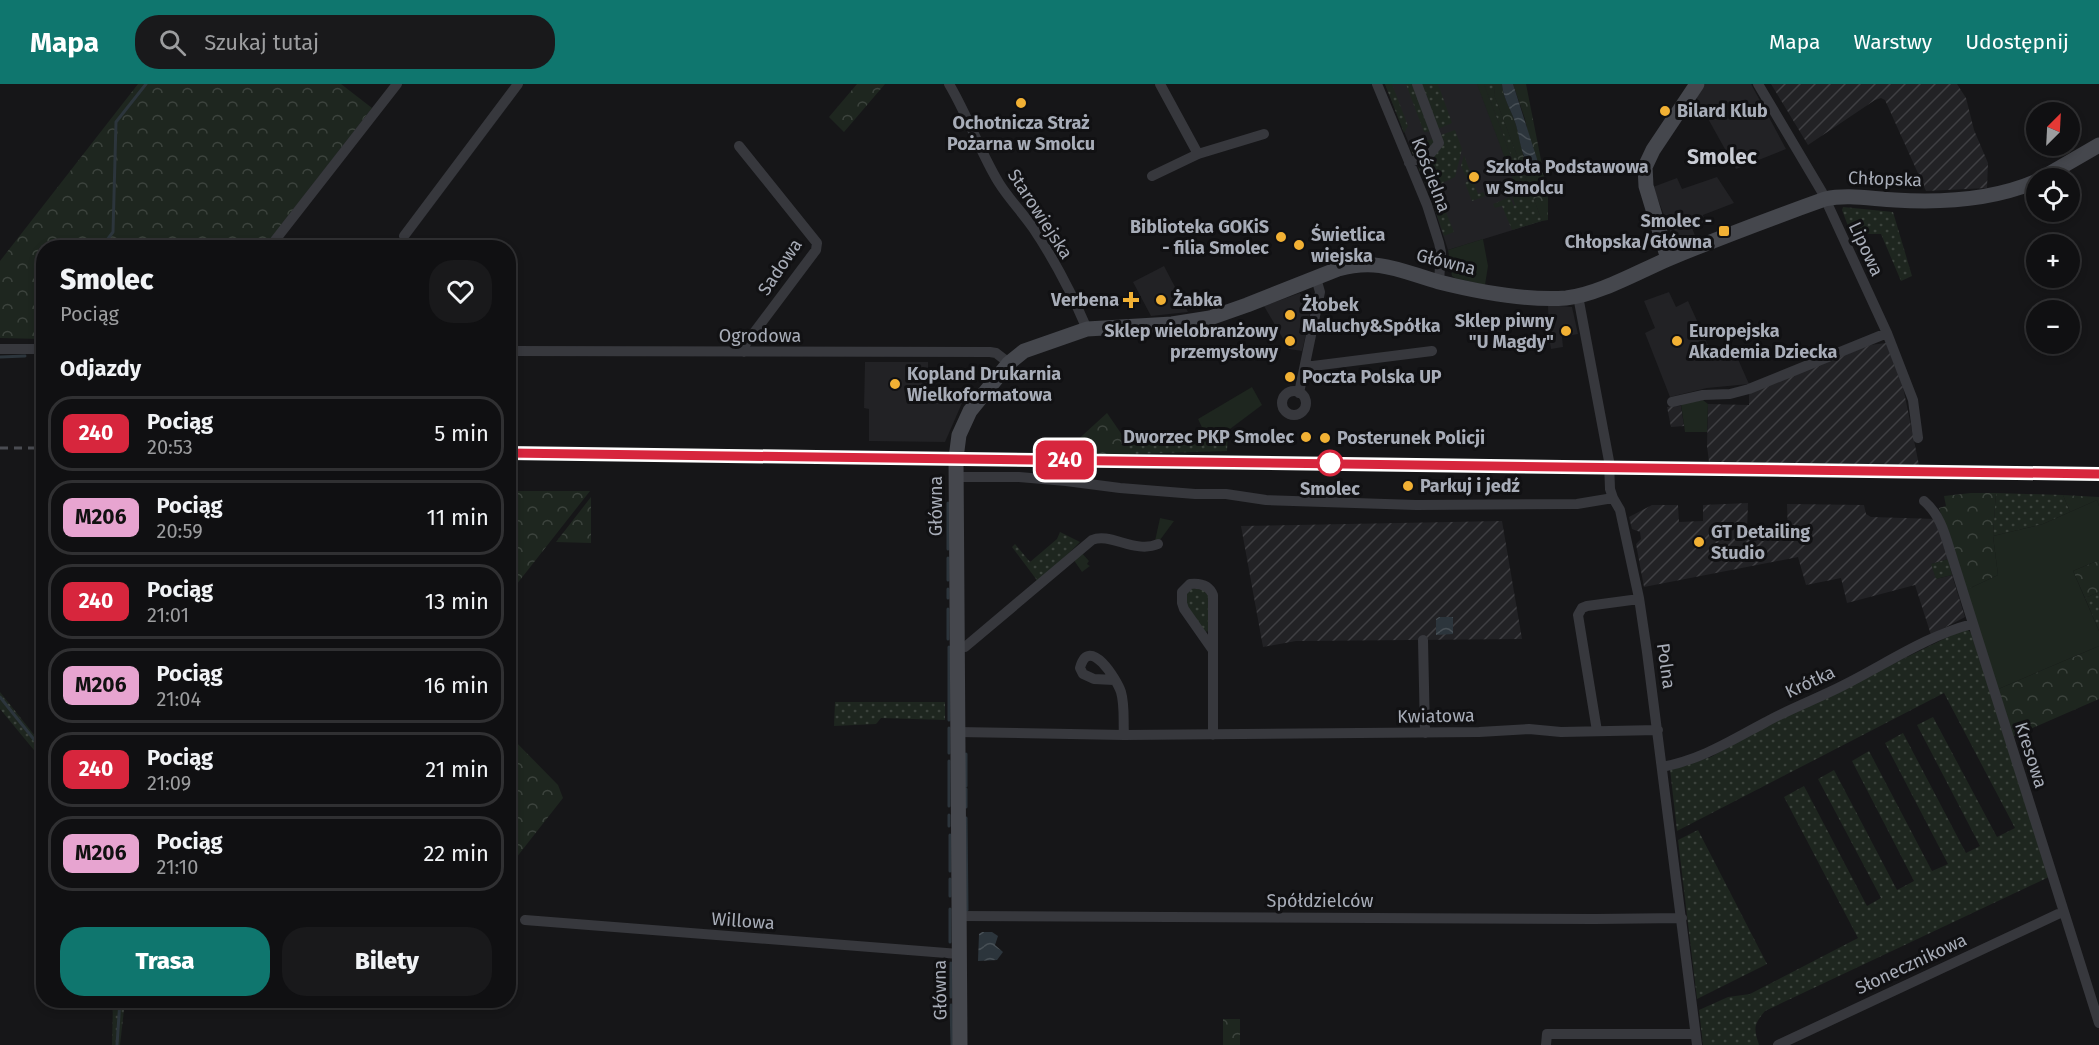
<!DOCTYPE html>
<html lang="pl">
<meta charset="utf-8">
<style>
body{margin:0;font-family:"Fira Sans",sans-serif;background:#19191b;color:#f1f3f6;height:100vh;display:flex;flex-direction:column;font-size:22px;white-space:nowrap}
*{box-sizing:border-box;margin:0}
p{font-size:20px;color:#9c9d9f}
.icon{flex:none;width:33px;height:33px;fill:none;stroke:currentColor;stroke-width:2;stroke-linecap:round;stroke-linejoin:round}
.map{position:relative;flex:1;overflow:hidden}
.side{position:absolute;left:36px;top:156px;width:480px;height:768px;display:flex;flex-direction:column;background:#101012;border-radius:24px;box-shadow:0 3px 9px #0003,0 0 0 2px #303032}
.side>*{flex:none}
.badge{padding:0 12px;border-radius:9px;font-size:21px;line-height:39px}
.needle{width:39px;rotate:24deg}
.controls{position:absolute;left:2026px;top:18px;display:grid;gap:12px}
.controls a{display:grid;place-items:center;width:54px;height:54px;border-radius:50%;background:#101012;box-shadow:0 3px 9px #0003,0 0 0 2px #303032;font-size:30px}
.map>.badge{position:absolute;translate:-50% -50%;box-shadow:0 0 0 3px #fff}
h2{padding:0 24px;font-size:22px;line-height:54px}
.round{display:grid;place-items:center;flex:none;width:63px;height:63px;border-radius:24px;background:#19191b}
.overview{display:flex;align-items:center;justify-content:space-between;height:102px;padding:0 24px}
h1{font-size:28px;font-weight:800;line-height:45px}
.button{display:flex;gap:12px;margin-top:auto;padding:12px 24px}
.button a{flex:1;height:69px;border-radius:24px;background:#0f766e;color:#fff;font-size:24px;font-weight:800;line-height:69px;text-align:center}
.button a+a{background:#19191b;color:#f1f3f6}
ul{padding:0;list-style:none}
li{display:flex;align-items:center;gap:18px;height:75px;margin:0 12px 9px;padding:0 12px;border:3px solid #303032;border-radius:24px}
li div{flex:1}
li b{display:block;font-size:22px}
li em{font-style:normal}
li .badge{min-width:66px;font-weight:700;text-align:center}
header{display:flex;align-items:center;gap:36px;box-sizing:border-box;height:84px;padding:0 30px;background:#0f766e;color:#fff}
header strong{font-size:28px}
nav{display:flex;gap:33px;margin-inline-start:auto;font-size:21px}
.search{width:420px;height:54px;background:#19191b;display:flex;align-items:center;gap:15px;box-sizing:border-box;padding:0 21px;border-radius:24px;color:#9c9d9f;font-size:22px}
.map>svg:first-child{display:block}
.built{fill:#222225}
.industrial{fill:url(#industrial-furrows)}
.grass{fill:url(#grass-dots)}
.forest{fill:url(#forest-crowns)}
.garden{fill:#1e261f}
.water{fill:url(#water-waves)}
.lines{fill:none;stroke-linecap:round;stroke-linejoin:round}
.stream{stroke:#2c353c;stroke-width:3}
.street{stroke:#37383d;stroke-width:10}
.secondary{stroke:#45474d;stroke-width:15}
.rail{stroke:#4a4c52;stroke-width:3;stroke-dasharray:8 6;stroke-linecap:butt}
.line-casing{stroke:#fff;stroke-width:14}
.line{stroke:#d7263d;stroke-width:9}
.poi-dot{fill:#f2b134;stroke:#111113;stroke-width:2}
.stop-dot{fill:#fff;stroke:#d7263d;stroke-width:3}
.labels{text-anchor:middle;dominant-baseline:central;stroke-width:6;stroke-linejoin:round;paint-order:stroke}
.poi-label{font-size:18px;font-weight:bold;fill:#a8adb8;stroke:#111113;text-anchor:start}
.street-label{font-size:18px;fill:#a8adb8;stroke:#111113}
.stop-label{font-size:18px;font-weight:bold;fill:#a8adb8;stroke:#111113}
.quarter-label{font-size:21px;font-weight:bold;fill:#c9ccd4;stroke:#111113}
</style>
<header>
<strong>Mapa</strong>
<div class="search"><svg class="icon" aria-label="search" viewBox="0 0 24 24"><circle cx="10" cy="10" r="6"/><path d="M15 15l6 6"/></svg>Szukaj tutaj</div>
<nav><a>Mapa</a><a>Warstwy</a><a>Udostępnij</a></nav>
</header>
<div class="map">
<svg width="2099" height="961" viewBox="0 0 2099 961">
<defs>
<pattern id="industrial-furrows" width="10" height="10" patternUnits="userSpaceOnUse" patternTransform="scale(1.5)"><rect width="10" height="10" fill="#222225"/><path d="M-1 1l2-2M0 10L10 0M9 11l2-2" fill="none" stroke="#3f3f43"/></pattern>
<pattern id="grass-dots" width="8" height="8" patternUnits="userSpaceOnUse" patternTransform="scale(1.5)"><rect width="8" height="8" fill="#1e261f"/><path d="M2 2h.1M6 6h.1" fill="none" stroke="#3c433d" stroke-width="1.8" stroke-linecap="round"/></pattern>
<pattern id="forest-crowns" width="20" height="18" patternUnits="userSpaceOnUse" patternTransform="scale(1.5)"><rect width="20" height="18" fill="#1e261f"/><path d="M2 6a3 3 0 1 1 6 0M12 15a3 3 0 1 1 6 0" fill="none" stroke="#3c433d"/></pattern>
<pattern id="water-waves" width="16" height="10" patternUnits="userSpaceOnUse" patternTransform="scale(1.5)"><rect width="16" height="10" fill="#2c353c"/><path d="M0 5q4-4 8 0t8 0" fill="none" stroke="#485056"/></pattern>
</defs>
<rect width="100%" height="100%" fill="#161618"/>
<!-- built -->
<path class="built" d="M1385,0H1495L1494,11L1542,137L1448,166L1431,114Z
M1705,0H1751L1786,65L1736,85L1696,13Z
M1717,93L1734,119L1703,131L1705,138L1692,144L1696,154L1676,162L1653,103L1677,94L1682,105Z
M1164,182L1185,222L1188,228L1151,232L1133,198Z
M1669,208L1676,223L1688,217L1713,272L1733,264L1749,300L1707,304L1670,313L1645,249L1655,244L1644,217Z
M1300,209L1310,229L1309,235H1302L1299,249L1306,250L1302,267L1289,265L1264,222Z
M1548,221L1572,223L1578,250L1562,253L1563,263L1551,265L1549,253Z
M865,278H928V318L962,319L945,358L869,357V325L864,324Z"/>
<!-- industrial -->
<path class="industrial" d="M1771,0H1957L1966,14L1974,46L1988,79L1987,104L1926,107L1885,16L1881,14L1875,16L1808,61Z
M1886,259L1903,303L1919,381L1709,378L1707,362L1708,320L1749,321V309L1870,261Z
M1681,322L1684,342L1671,343L1667,323Z
M1748,419L1747,448L1762,451H1788L1787,420L1864,421L1866,430L1871,433L1936,435L1948,475L1932,480L1936,495L1952,491L1965,533L1931,551L1915,501L1847,519L1841,494L1806,501L1798,473L1644,503L1636,460L1641,455L1640,448L1632,445L1629,433L1652,421H1678L1679,438L1703,437V421Z
M1502,437L1522,555L1296,557L1263,563L1241,442Z"/>
<!-- grass -->
<path class="grass" d="M1385,0H1392L1408,42L1404,49Z
M1406,0H1414L1432,47L1424,48Z
M1422,0H1438L1452,39L1438,45Z
M1484,0H1495L1494,11L1542,137L1512,146L1502,122L1495,124L1493,120L1510,113L1514,122L1515,121L1512,112L1522,106L1519,99L1521,98Z
M1455,46L1462,65L1455,93L1428,106L1417,80L1441,51Z
M1434,54V61L1414,73L1410,63Z
M1464,71L1478,110L1483,108L1485,112L1472,117L1465,99L1468,97L1461,82Z
M1439,111L1454,148L1444,152L1431,114Z
M1843,123L1893,128L1912,192L1901,197L1881,150H1851L1842,126Z
M1228,347L1227,367L1129,370V361L1208,356L1210,360Z
M1996,409L2063,411L2070,428L2043,440L1993,452Z
M1060,448L1080,458L1039,499L1012,463L1015,460L1030,478L1057,455Z
M1948,475L1952,491L1936,495L1931,480Z
M1190,504L1205,506L1209,514L1210,547L1205,548L1187,523L1185,509Z
M2099,508V547L2085,514Z
M1962,546H1968L1972,550L2049,793L1765,927C1753,941 1754,945 1759,961H1703L1699,926L1728,913L1750,910L1858,854L1784,713L1804,702L1867,822L1881,814L1818,695L1834,686L1897,806L1914,797L1852,677L1869,667L1932,787L1948,780L1885,659L1903,649L1966,769L1980,762L1917,641L1933,633L1997,753L2015,744L1944,609L1677,747L1670,685L1711,673L1758,646Z
M0,608L43,662V677L0,625Z
M835,618H945V636L881,634L876,640L834,642Z
M1698,746L1767,880L1697,915L1678,756Z
M113,917H125L120,961H112Z"/>
<!-- forest -->
<path class="forest" d="M138,0H341L372,24L264,163H199L193,159L190,164H44L43,255L0,254V177Z
M857,0H885L844,48L829,33Z
M1495,0H1502C1503,15 1512,27 1516,41C1520,54 1521,66 1526,79L1529,54L1525,35L1513,0H1526L1543,86L1548,113V136L1542,137L1494,11Z
M1107,329L1129,361V370L1060,372Z
M509,407H590L509,510L508,407Z
M1971,409H1996L1993,452L1998,491L1966,506L1939,424L1946,422L1944,412Z
M2063,411L2099,413V422L2097,416L2070,428Z
M591,413V459L556,458Z
M2099,476V508L2085,514L2073,487Z
M2099,562V615L2012,653L1996,606Z
M509,651L558,701L563,714L509,783Z
M1223,935H1240V961H1223Z"/>
<!-- garden -->
<path class="garden" d="M1477,0H1484L1521,99L1515,101Z
M1483,155L1488,182L1485,201L1455,194L1452,192L1448,166Z
M1252,303L1262,321L1210,360L1198,335Z
M1703,316L1708,320L1707,348H1685L1681,320Z
M2097,416L2099,422V476L2073,487L2099,547V562L1996,606L1966,506L1998,491L1993,452L2043,440Z
M1160,434L1174,437L1160,456L1155,457Z
M1081,468L1089,477L1087,480L1090,482L1082,488L1073,475Z"/>
<!-- water -->
<path class="water" d="M1502,0H1513L1537,75L1538,83L1534,86C1520,73 1521,58 1516,41C1512,27 1503,15 1502,0Z
M1439,533H1453V550L1436,551V535Z
M982,848H992L998,852L995,861L1003,868L997,876L978,877L979,850Z"/>
<g class="lines">
<!-- stream -->
<path class="stream" d="M101,164L113,148L116,38L146,0
M36,249L44,239
M0,273L25,272
M948,419V465
M948,496V474
M948,514V505
M948,525V555
M949,563V636
M0,613L44,668
M949,644V669
M966,670V702
M949,677V722
M966,705V723
M949,731V742
M966,734L967,826
M950,751V787
M950,812V795
M950,825V858
M951,879V913
M951,921L952,961
M117,961L120,916"/>
<!-- street -->
<path class="street" d="M949,0C968,32 980,68 999,99C1009,115 1022,128 1033,144C1054,175 1072,210 1087,245
M1160,0L1198,70
M1377,0L1427,121L1439,159L1441,168L1439,198
M1758,0L1822,108L1887,249L1913,316L1918,354
M739,62L817,159L816,166L744,262V268
M1409,79L1431,69L1439,59L1417,0
M1152,92L1198,70L1264,50
M404,152L518,0
M269,164L397,0
M1578,212L1609,377L1610,405L1613,414L1620,426L1639,514L1647,568L1697,961
M0,265H44
M508,267L990,268L996,269L1009,279
M1305,281L1313,282L1432,267
M1282 319a12 12 0 1 1 24 0a12 12 0 1 1-24 0Z
M1299,309L1320,208L1316,194
M1672,318L1703,311L1730,310L1749,305L1887,249
M955,393H1019L1066,397L1120,404L1195,410H1226L1266,416L1416,421L1577,420L1613,414
M1924,417C1942,432 1946,455 1953,476L2099,939
M1423,556L1425,649
M956,563H965L1092,456C1110,448 1135,470 1158,460
M1212,565L1184,525L1182,519V508L1190,500C1200,499 1209,501 1213,511V651
M1114,596L1094,595L1083,590L1080,584C1089,550 1117,596 1121,608C1125,622 1123,637 1124,651
M1597,647L1578,531L1582,524L1587,522L1639,515
M957,648L1124,651L1479,648L1529,645L1561,648L1658,646
M1662,683C1703,675 1730,657 1766,638C1791,624 1819,614 1844,601C1886,580 1926,552 1972,540
M959,832L1595,835L1682,834
M525,836L959,870
M1546,961L1547,950H1695
M1778,961L2058,830"/>
<!-- secondary -->
<path class="secondary" d="M2042,94L2099,61
M1668,175L1646,102L1645,83L1653,66L1697,0
M960,961L956,374L959,351L970,327L1009,279L1024,267L1087,245L1172,240L1210,234L1247,221L1338,185C1379,174 1400,187 1439,198C1479,208 1524,217 1566,214C1597,211 1638,188 1668,175C1719,154 1772,134 1825,115C1848,110 1872,115 1895,116C1943,119 1993,116 2037,97"/>
<!-- rail -->
<path class="rail" d="M0,364H44
M508,369L2099,390"/>
</g>
<g class="lines">
<defs>
<path id="line" d="M508,369L2099,390"/>
</defs>
<!-- line casing -->
<use href="#line" class="line-casing"/>
<!-- line -->
<use href="#line" class="line"/>
</g>
<!-- markers -->
<g class="poi-dot">
<circle cx="1021" cy="19" r="6"/>
<circle cx="1665" cy="27" r="6"/>
<circle cx="1474" cy="93" r="6"/>
<rect x="1718" y="141" width="12" height="12" rx="3"/>
<circle cx="1281" cy="153" r="6"/>
<circle cx="1299" cy="161" r="6"/>
<path d="M1128 207h6v6h6v6h-6v6h-6v-6h-6v-6h6z"/>
<circle cx="1161" cy="216" r="6"/>
<circle cx="1290" cy="231" r="6"/>
<circle cx="1566" cy="247" r="6"/>
<circle cx="1290" cy="257" r="6"/>
<circle cx="1677" cy="257" r="6"/>
<circle cx="1290" cy="293" r="6"/>
<circle cx="895" cy="300" r="6"/>
<circle cx="1306" cy="353" r="6"/>
<circle cx="1325" cy="354" r="6"/>
<circle cx="1408" cy="402" r="6"/>
<circle cx="1699" cy="458" r="6"/>
</g>
<circle class="stop-dot" cx="1330" cy="379" r="12"/>
<g class="labels">
<!-- poi labels -->
<g class="poi-label">
<text x="1677" y="27">Bilard Klub</text>
<text x="1021" y="39" text-anchor="middle">Ochotnicza Straż<tspan x="1021" dy="21">Pożarna w Smolcu</tspan></text>
<text x="1486" y="83">Szkoła Podstawowa<tspan x="1486" dy="21">w Smolcu</tspan></text>
<text x="1712" y="137" text-anchor="end">Smolec -<tspan x="1712" dy="21">Chłopska/Główna</tspan></text>
<text x="1269" y="143" text-anchor="end">Biblioteka GOKiS<tspan x="1269" dy="21">- filia Smolec</tspan></text>
<text x="1311" y="151">Świetlica<tspan x="1311" dy="21">wiejska</tspan></text>
<text x="1119" y="216" text-anchor="end">Verbena</text>
<text x="1173" y="216">Żabka</text>
<text x="1302" y="221">Żłobek<tspan x="1302" dy="21">Maluchy&amp;Spółka</tspan></text>
<text x="1554" y="237" text-anchor="end">Sklep piwny<tspan x="1554" dy="21">"U Magdy"</tspan></text>
<text x="1278" y="247" text-anchor="end">Sklep wielobranżowy<tspan x="1278" dy="21">przemysłowy</tspan></text>
<text x="1689" y="247">Europejska<tspan x="1689" dy="21">Akademia Dziecka</tspan></text>
<text x="907" y="290">Kopland Drukarnia<tspan x="907" dy="21">Wielkoformatowa</tspan></text>
<text x="1302" y="293">Poczta Polska UP</text>
<text x="1294" y="353" text-anchor="end">Dworzec PKP Smolec</text>
<text x="1337" y="354">Posterunek Policji</text>
<text x="1420" y="402">Parkuj i jedź</text>
<text x="1711" y="448">GT Detailing<tspan x="1711" dy="21">Studio</tspan></text>
</g>
<!-- street labels -->
<g class="street-label">
<text transform="translate(1431 91) rotate(69)">Kościelna</text>
<text transform="translate(1885 95) rotate(2)">Chłopska</text>
<text transform="translate(1040 130) rotate(57)">Starowiejska</text>
<text transform="translate(1866 165) rotate(65)">Lipowa</text>
<text transform="translate(1446 178) rotate(14)">Główna</text>
<text transform="translate(780 183) rotate(-56)">Sadowa</text>
<text x="760" y="252">Ogrodowa</text>
<text transform="translate(936 422) rotate(-90)">Główna</text>
<text transform="translate(1666 582) rotate(82)">Polna</text>
<text transform="translate(1810 598) rotate(-25)">Krótka</text>
<text transform="translate(1436 632) rotate(-1)">Kwiatowa</text>
<text transform="translate(2031 671) rotate(72)">Kresowa</text>
<text x="1320" y="817">Spółdzielców</text>
<text transform="translate(743 837) rotate(4)">Willowa</text>
<text transform="translate(1911 880) rotate(-25)">Słonecznikowa</text>
<text transform="translate(940 906) rotate(-91)">Główna</text>
</g>
<!-- stop labels -->
<g class="stop-label">
<text x="1330" y="405">Smolec</text>
</g>
<!-- quarter labels -->
<g class="quarter-label">
<text x="1722" y="73">Smolec</text>
</g>
</g>
</svg>
<div class="controls">
<a><svg class="needle" viewBox="-14 -14 28 28"><path d="M0-13l5 13h-10z" fill="#e53935"/><path d="M0 13l5-13h-10z" fill="#9c9d9f"/></svg></a>
<a><svg class="icon" aria-label="locate" viewBox="0 0 24 24"><circle cx="12" cy="12" r="6"/><path d="M12 2v4M12 18v4M2 12h4M18 12h4"/></svg></a>
<a>+</a>
<a>−</a>
</div>
<b class="badge" style="left:1065px;top:376px;background:#d7263d;color:#fff">240</b>
<section class="side">
<div class="overview"><div><h1>Smolec</h1><p>Pociąg</p></div><a class="round"><svg class="icon" aria-label="heart" viewBox="0 0 24 24"><path d="M12 20l-8-8c-3-5 5-10 8-4 3-6 11-1 8 4z"/></svg></a></div>
<h2>Odjazdy</h2>
<ul>
<li><span class="badge" style="background:#d7263d;color:#fff">240</span><div><b>Pociąg</b><p>20:53</p></div><em>5 min</em></li>
<li><span class="badge" style="background:#e7a4d0;color:#111">M206</span><div><b>Pociąg</b><p>20:59</p></div><em>11 min</em></li>
<li><span class="badge" style="background:#d7263d;color:#fff">240</span><div><b>Pociąg</b><p>21:01</p></div><em>13 min</em></li>
<li><span class="badge" style="background:#e7a4d0;color:#111">M206</span><div><b>Pociąg</b><p>21:04</p></div><em>16 min</em></li>
<li><span class="badge" style="background:#d7263d;color:#fff">240</span><div><b>Pociąg</b><p>21:09</p></div><em>21 min</em></li>
<li><span class="badge" style="background:#e7a4d0;color:#111">M206</span><div><b>Pociąg</b><p>21:10</p></div><em>22 min</em></li>
</ul>
<div class="button"><a>Trasa</a><a>Bilety</a></div>
</section>
</div>
